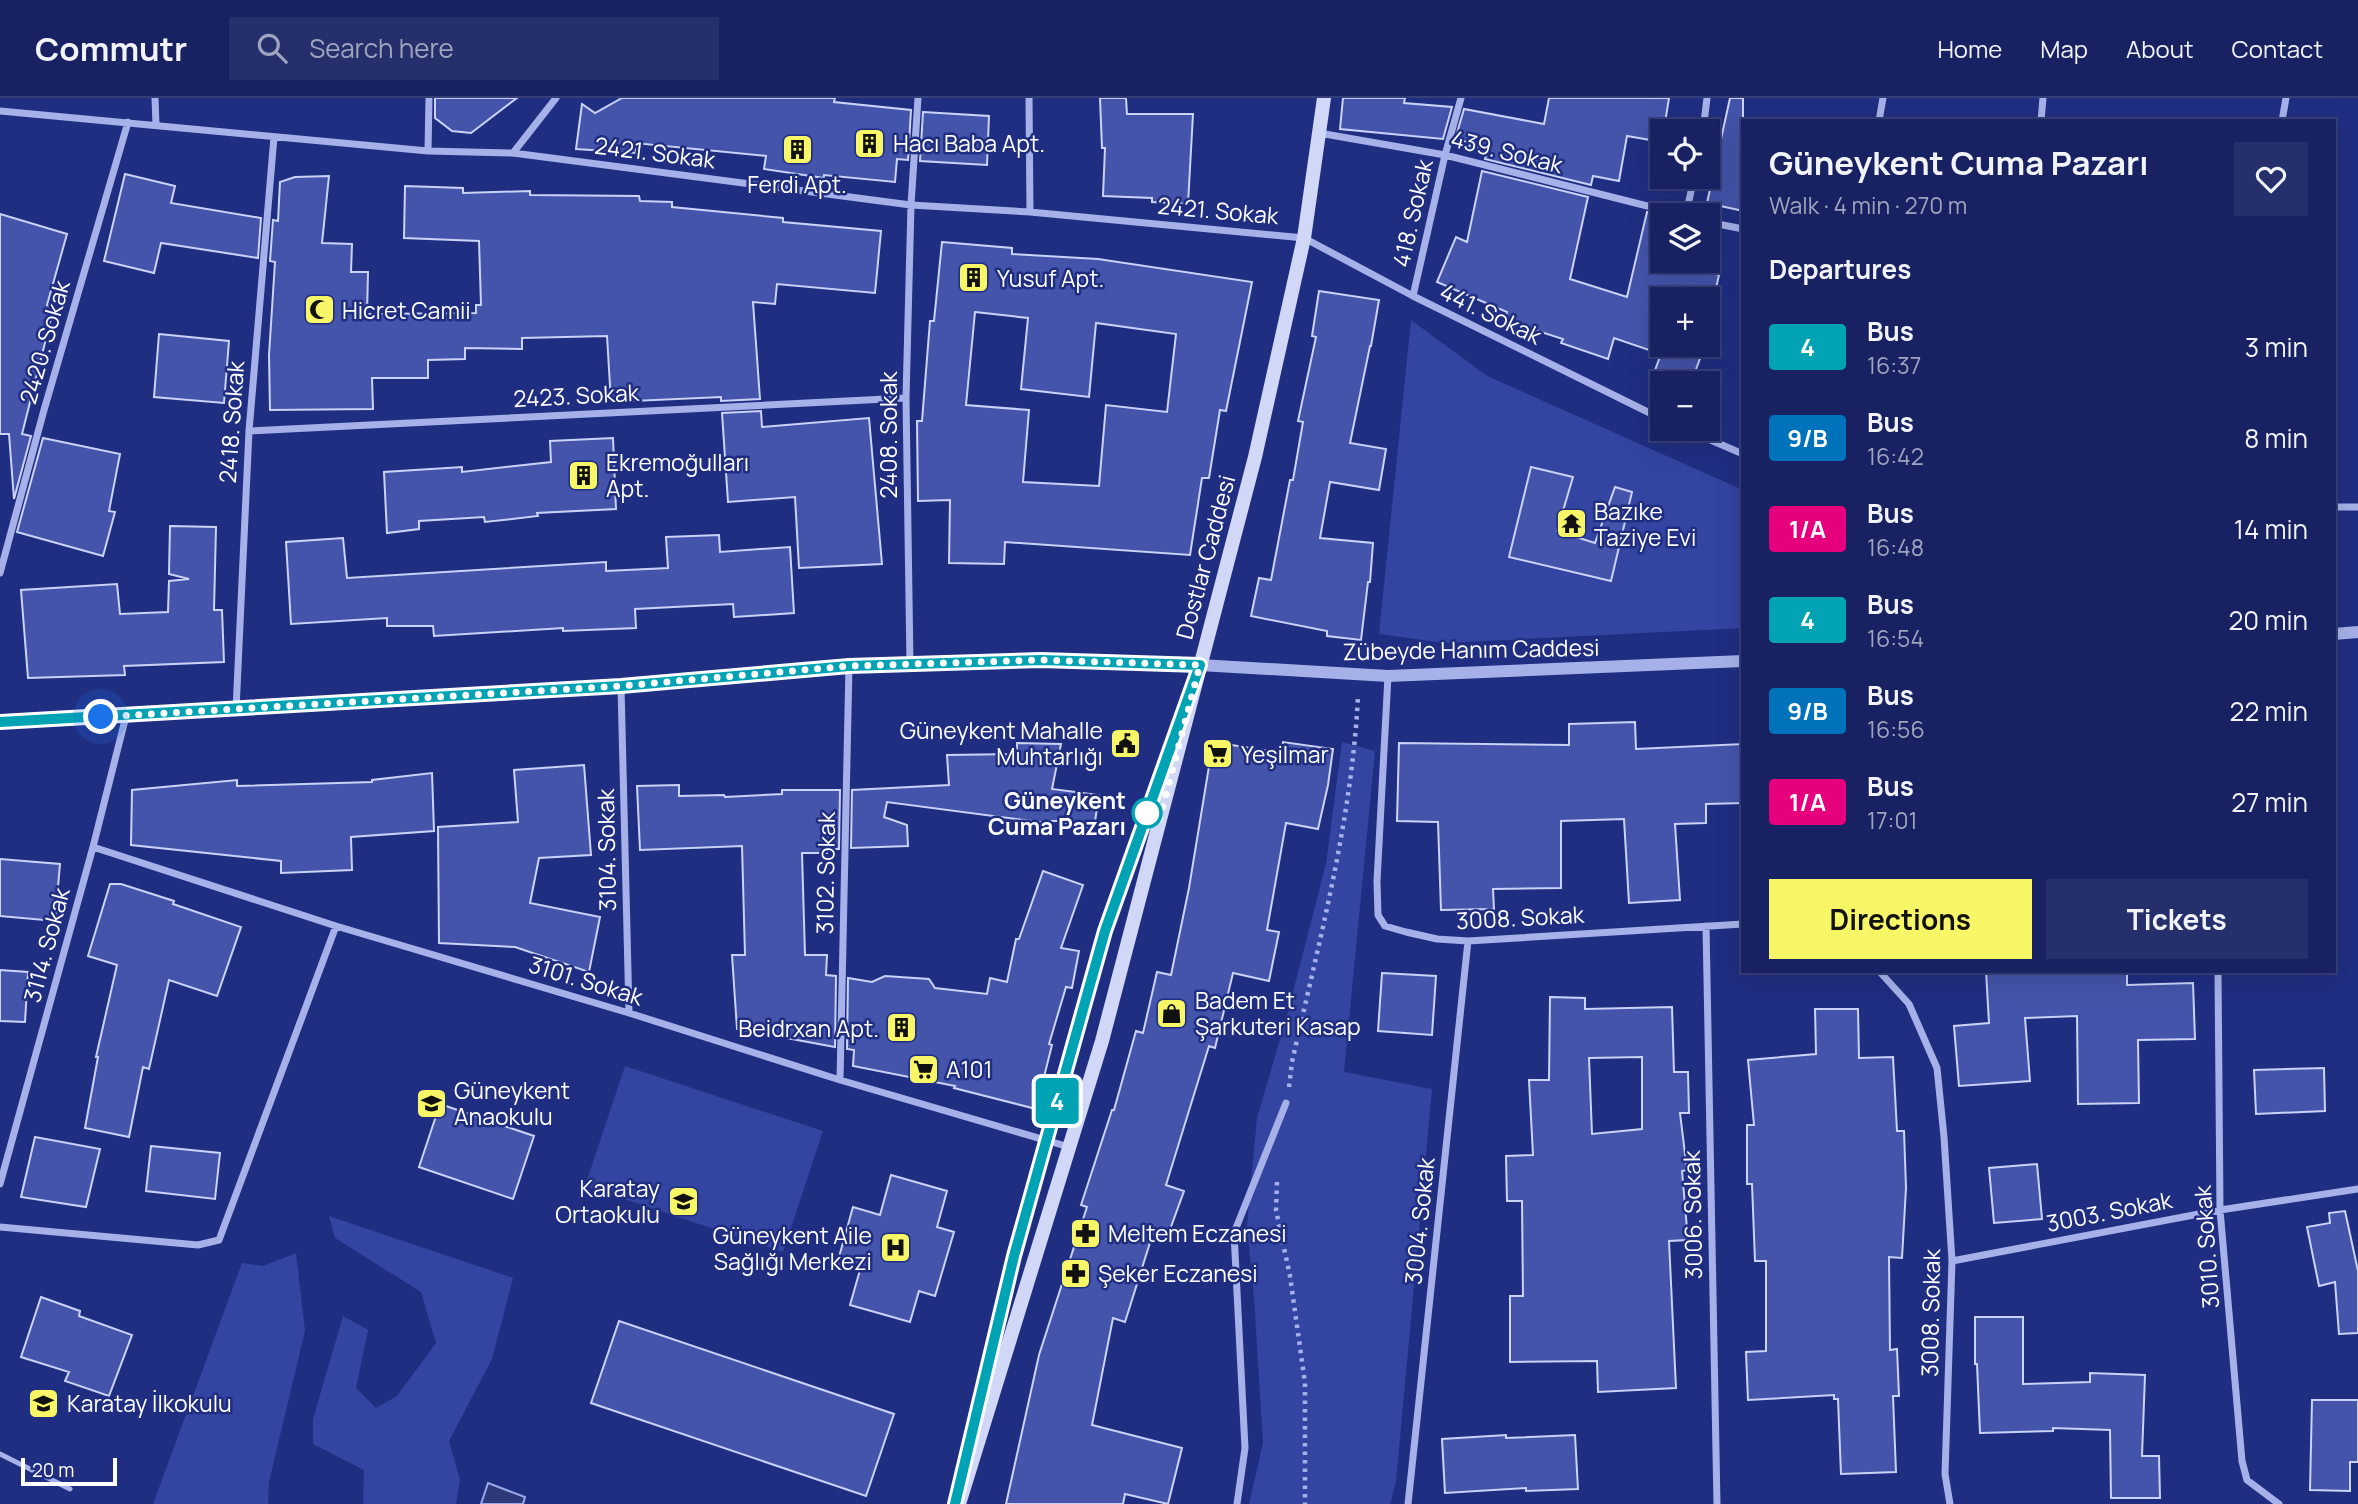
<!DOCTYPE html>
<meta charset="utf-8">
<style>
body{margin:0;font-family:Manrope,sans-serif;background:#252f6b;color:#f1f3f6;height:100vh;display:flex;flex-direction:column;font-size:26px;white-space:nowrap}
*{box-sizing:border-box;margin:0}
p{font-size:23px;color:#9fa4be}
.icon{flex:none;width:38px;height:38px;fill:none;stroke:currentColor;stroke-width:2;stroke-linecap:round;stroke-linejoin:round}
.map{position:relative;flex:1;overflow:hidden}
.details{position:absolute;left:1741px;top:21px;width:595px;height:854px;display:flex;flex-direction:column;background:#182262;border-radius:0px;box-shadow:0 7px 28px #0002,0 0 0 2px #363f77}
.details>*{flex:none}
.badge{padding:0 14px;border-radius:5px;font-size:24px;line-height:46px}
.tools{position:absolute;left:1650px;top:21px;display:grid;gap:14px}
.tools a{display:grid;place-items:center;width:70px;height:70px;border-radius:0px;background:#182262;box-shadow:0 7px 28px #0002,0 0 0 2px #363f77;font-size:35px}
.scale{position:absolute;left:21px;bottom:18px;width:96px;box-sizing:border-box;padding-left:7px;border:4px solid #fff;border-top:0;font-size:19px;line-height:24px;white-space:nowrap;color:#fff;-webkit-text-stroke:5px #202e82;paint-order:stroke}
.you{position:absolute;width:35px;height:35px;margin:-18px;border:5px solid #fff;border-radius:50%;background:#1a73e8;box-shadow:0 0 0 10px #1a73e833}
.map>.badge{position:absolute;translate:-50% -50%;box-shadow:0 0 0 4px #fff}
h2{padding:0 28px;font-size:26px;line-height:63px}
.round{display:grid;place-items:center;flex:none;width:74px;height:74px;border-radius:0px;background:#252f6b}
.overview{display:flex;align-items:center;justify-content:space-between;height:119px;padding:0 28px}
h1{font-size:33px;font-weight:700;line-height:52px}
.action{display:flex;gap:14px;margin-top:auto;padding:14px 28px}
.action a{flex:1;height:80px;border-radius:0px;background:#f6f667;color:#111;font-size:28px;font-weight:700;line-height:80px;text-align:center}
.action a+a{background:#252f6b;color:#f1f3f6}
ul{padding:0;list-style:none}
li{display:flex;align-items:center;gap:21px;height:91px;padding:0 28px}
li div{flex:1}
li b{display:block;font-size:26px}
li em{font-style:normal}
li .badge{min-width:77px;font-weight:700;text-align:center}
header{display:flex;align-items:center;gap:42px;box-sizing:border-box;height:98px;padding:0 35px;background:#182262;border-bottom:2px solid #363f77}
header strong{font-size:33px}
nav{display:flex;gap:38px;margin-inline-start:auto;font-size:24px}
.search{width:490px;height:63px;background:#252f6b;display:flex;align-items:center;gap:18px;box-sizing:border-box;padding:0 24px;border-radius:0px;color:#9fa4be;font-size:26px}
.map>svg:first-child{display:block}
.green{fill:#3344a1}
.water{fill:#2e3979;stroke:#9aa8ea;stroke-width:2}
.building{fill:#4454aa;stroke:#cad2f7;stroke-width:2;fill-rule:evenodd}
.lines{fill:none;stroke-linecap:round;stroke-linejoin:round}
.path{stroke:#a6b1e9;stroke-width:4.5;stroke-dasharray:3.5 5;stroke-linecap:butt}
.service{stroke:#a6b1e9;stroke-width:5}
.minor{stroke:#a6b1e9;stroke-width:7}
.tertiary{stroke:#a6b1e9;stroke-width:12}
.secondary{stroke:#d1d7f7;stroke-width:14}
.line-casing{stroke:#fff;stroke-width:16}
.line{stroke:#00a3b4;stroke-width:10}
.walk{stroke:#fff;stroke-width:7;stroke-dasharray:0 12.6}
.stop-dot{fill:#fff;stroke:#00a3b4;stroke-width:3.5}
.labels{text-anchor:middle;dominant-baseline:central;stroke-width:5;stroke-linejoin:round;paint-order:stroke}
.poi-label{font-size:23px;fill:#fff;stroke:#202e82;text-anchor:start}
.street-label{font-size:23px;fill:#fff;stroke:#202e82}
.stop-label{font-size:23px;font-weight:bold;fill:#fff;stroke:#202e82;text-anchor:end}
</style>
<header>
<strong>Commutr</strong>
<div class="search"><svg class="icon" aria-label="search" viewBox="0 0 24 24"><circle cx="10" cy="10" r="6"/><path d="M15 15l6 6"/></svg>Search here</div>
<nav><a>Home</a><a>Map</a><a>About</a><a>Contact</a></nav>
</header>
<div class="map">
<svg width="2358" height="1406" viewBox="0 0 2358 1406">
<rect width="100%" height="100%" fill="#202e82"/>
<!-- green -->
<path class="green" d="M1411,222L1487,278L1743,392V530L1444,545L1379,536Z
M1342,644L1375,653L1344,974L1432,991L1396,1384L1390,1406H1249L1263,1345L1254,1200L1247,1127L1257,1020L1286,921L1326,766Z
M625,968L823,1033L783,1154L585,1088Z
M329,1118L513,1180L492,1261L449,1343L460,1382L456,1406H363L364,1372L313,1346V1321L343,1218L368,1232L356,1290L376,1310L397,1298L436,1245L421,1194L335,1140Z
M296,1155L305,1233L269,1384L268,1406H153L242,1165L263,1168Z"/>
<!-- water -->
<path class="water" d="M488,1385L525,1399L523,1406H481Z"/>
<!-- building -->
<path class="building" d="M435,0H517L471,35L452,33L435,20Z
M622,0H835L834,4L911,12L908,62L897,61L895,84L824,77V80L764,71L766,58L635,45L636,55L576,51L582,6L595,15Z
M1100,0H1126L1127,16H1193L1188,106L1152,104V100L1103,98L1105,50H1102Z
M1343,0H1405L1404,5L1452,9L1443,41L1340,31Z
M1549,0H1669L1662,44L1627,38L1619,83L1593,78L1591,87L1485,61L1487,51L1469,48L1470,44L1455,42L1464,11L1544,26Z
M1730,0H1743V113L1707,105Z
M923,14L989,18L987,67L920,63Z
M1482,73L1588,99L1570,181L1627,199L1647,114L1662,118V163H1678L1719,177L1709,222L1713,223L1708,237V201H1662V247H1705L1691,285H1683L1654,275L1661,256L1614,240L1608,261L1561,245L1563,241L1504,222L1507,214L1437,184L1456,139L1467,144Z
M125,76L175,88L171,105L261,120L258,160L161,145L154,175L104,163Z
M329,78L322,145L352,146L351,174H368L367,216L476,215V207H481L479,143L404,140L405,88L463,90V95L530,93V97L639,98L640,103L672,104V109L783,120V124L881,133L875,195L777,186L775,206L753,204L760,301L721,303V299L611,304L607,238L522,240V251L465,250V261L428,262V280H372L373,311L270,312L269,257L275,164L270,163L273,122L278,123L280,84L295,79Z
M0,116L67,136L47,207L54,209L22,336L31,338L14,401L9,336H0Z
M942,144L1012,150V156L1098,161L1252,184L1226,313L1220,312L1209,380H1202L1190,457L1005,444L1004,466L949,465L950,402L918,403L917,323H922L930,223H934ZM975,214L1028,220L1021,291L1089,299L1096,225L1176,236L1167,314L1106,307L1099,388L1023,384L1029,312L966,307Z
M1319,193L1379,202L1371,248H1370L1350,345L1386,351L1379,392L1330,384L1320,440L1373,445L1370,484H1368L1361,542L1327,538V533L1251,518L1259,480L1271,482L1290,382H1293L1303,324L1298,323L1316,239L1312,238Z
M159,236L229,243L224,305L154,299Z
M761,313L762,329L869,320L882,466L799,470L795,399L728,404L722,315Z
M43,340L120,356L109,413L115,414L103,458L17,434Z
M613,340L616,411L537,415L538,418L485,424L484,419L419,423V431L387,435L384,374L462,369V374L551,364L550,343Z
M1531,369L1573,379L1557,433L1595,445L1615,389L1632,394L1611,483L1509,459Z
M170,428L216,429L214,512H222L224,564L124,568L125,577L28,580L21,492L117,486L120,516L168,514L169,483L189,481L169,476Z
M719,437L720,454L790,449L794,515L734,519L733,506L635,511L636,530L563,533V530L434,538L433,528H387V520L291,526L286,444L343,440L347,480L606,464V473L668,470L666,439Z
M1635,624L1636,651L1743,646V705L1706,706V725L1675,726L1680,802L1629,805L1624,721L1561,723V790L1493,791L1494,811L1441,812L1438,724L1397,723L1399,645L1569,647V626Z
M1213,644L1281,655L1283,644L1333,651L1328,687L1318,731L1286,725L1267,832L1279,834L1269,883L1233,875L1215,950L1209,948L1166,1087L1184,1093L1168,1137L1154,1132L1125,1224L1113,1220L1092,1327L1182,1350L1168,1406L1125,1396L1123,1406H1006L1039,1257L1087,1109L1081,1107L1112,1012H1114L1136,933L1143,935L1157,874L1171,877L1189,790Z
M1017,645L1061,646L1052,691L1099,697L1094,730L1059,725L1060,723H1046V725L887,704L884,719L907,727L908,748L851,750L852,692L949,687L947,657L1017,656Z
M584,667L591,757L539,760L530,805L600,819L589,874L515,849L439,845L438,729L518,724L514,672Z
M432,675L434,733L351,739L352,772L281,775V763L131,747L132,692L237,682V688L372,684V682Z
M679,687V698L724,697L725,699L782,696V692H840L839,751H827V755H802L805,857H827L826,877L836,878L835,949L737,931L732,857H745L742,748L640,752L637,688Z
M0,761L60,766L55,823L0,818Z
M1043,773L1083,787L1061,850L1079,853L1072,890L1066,889L1049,946L1052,947L1036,1011L954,990L955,988L853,968L854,952L847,951L848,880L872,884L885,878L929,881L935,890L987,896L990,880L1007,884L1016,841H1019Z
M110,786H121L174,803L173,806L241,829L217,898L169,882L149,971L143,969L129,1039L85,1030L98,959H96L117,867L88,858Z
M0,872L28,874L25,924L0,923Z
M1986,873H2127V887L2193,885L2195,941L2138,942L2139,1005L2078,1006L2077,918L2025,920L2030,983L1959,988L1954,928L1989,925Z
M1382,875L1436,878L1432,937L1378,933Z
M1550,899L1585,900V911L1672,909L1674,974H1688L1689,1015H1680L1687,1072L1682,1073L1688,1142L1669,1143L1676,1290L1598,1294L1597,1263L1510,1264V1198H1523L1522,1103H1507L1506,1058L1533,1057L1529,982H1549ZM1642,959V1031L1592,1036L1589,960Z
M1815,911H1858L1859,960L1893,959L1897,1033H1904L1906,1090L1902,1160L1889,1159L1890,1252L1897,1251L1899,1298H1893L1896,1374L1841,1376L1838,1301H1834V1297L1748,1302L1746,1254L1766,1253V1163H1755L1752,1086H1747V1027H1754L1748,962L1816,956Z
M2324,970L2325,1013L2256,1016L2254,972Z
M440,1006L534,1038L513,1101L419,1069Z
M35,1039L100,1051L86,1109L21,1099Z
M151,1048L220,1055L215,1101L146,1093Z
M2037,1066L2042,1121L1994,1125L1989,1070Z
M891,1077L947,1093L937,1129L954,1134L935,1198L919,1193L910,1224L850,1207L860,1172L837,1166L853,1109L880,1117Z
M2345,1113L2358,1173V1235L2339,1236L2335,1184L2319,1188L2307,1129L2330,1125L2329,1115Z
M41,1199L80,1213L79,1218L132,1237L109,1298L65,1283L69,1274L21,1259Z
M1975,1219H2023V1286L2090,1284V1275L2145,1277L2142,1358H2159L2160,1400H2111L2110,1332L2053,1330V1333L1980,1335L1977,1266H1975Z
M619,1223L894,1316L866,1398L591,1305Z
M2312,1302H2358V1364H2350V1393L2310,1392Z
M1506,1337V1340L1575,1337L1578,1391L1526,1393V1390L1445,1395L1442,1341Z"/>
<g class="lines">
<!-- path -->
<path class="path" d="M1289,989L1292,964C1319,844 1352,721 1358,598
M1277,1084L1276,1112L1290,1178L1305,1285V1406"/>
<!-- service -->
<path class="service" d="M0,1356L70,1391"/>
<!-- minor -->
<path class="minor" d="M155,0L156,27
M1029,0L1030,114
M0,13L428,53L513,55L911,107L1030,114L1304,140L1413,198L1662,321
M1879,23L1883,0
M2041,23L2043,0
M2282,23L2286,0
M1703,33L1707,0
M1319,35L1445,57L1683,117
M428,53L429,0
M513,55L556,0
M1686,117L1694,79
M1708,124L1743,131
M1413,198L1445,57L1461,0
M1685,331L1743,356
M249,333L906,300
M2334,409H2358
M0,475L44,312L128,24
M910,566L906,300L911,107L918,0
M1388,578L1377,783L1378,817L1385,828L1406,834L1437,841L1468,843L1743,826
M621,588L629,915
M236,612L249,333L274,39
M93,749L336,828L629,915L840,982L1069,1049
M1706,828L1717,1406
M1879,873L1909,906L1937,970L1944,1039L1952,1163L1945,1376L1950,1406
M2218,873L2220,1112L2242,1363L2247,1382L2279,1406
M840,982L849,568
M0,1086L93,749L126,618
M0,1129L198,1147L219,1142L336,828
M1952,1163L2220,1112L2358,1091
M1237,1406L1245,1350L1234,1135L1286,1005
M1408,1406L1468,843"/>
<!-- tertiary -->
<path class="tertiary" d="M2334,536L2358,534
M0,625L621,588L849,568L1041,562L1200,567L1388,578L1743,563"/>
<!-- secondary -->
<path class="secondary" d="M959,1406L1102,943L1255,359L1304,140L1324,0"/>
</g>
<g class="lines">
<defs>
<path id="line" d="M0,624L621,588L849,568L1041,562L1200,567L1105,833L1014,1158L955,1406"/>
</defs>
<!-- line casing -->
<use href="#line" class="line-casing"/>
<!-- line -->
<use href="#line" class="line"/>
<!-- walk -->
<path class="walk" d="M101,619L621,588L849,568L1041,562L1200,567L1158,727L1147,715"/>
</g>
<!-- icons -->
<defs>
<symbol id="building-square" viewBox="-11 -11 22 22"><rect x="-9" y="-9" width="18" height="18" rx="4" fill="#f6f667" stroke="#202e82"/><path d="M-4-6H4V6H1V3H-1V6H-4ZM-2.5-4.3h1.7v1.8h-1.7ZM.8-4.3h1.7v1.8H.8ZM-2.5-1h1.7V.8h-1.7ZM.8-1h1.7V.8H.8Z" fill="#111"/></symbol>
<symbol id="mosque-square" viewBox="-11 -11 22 22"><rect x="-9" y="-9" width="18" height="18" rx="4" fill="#f6f667" stroke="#202e82"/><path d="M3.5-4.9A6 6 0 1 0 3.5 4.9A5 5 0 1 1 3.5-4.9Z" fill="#111"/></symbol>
<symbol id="temple-square" viewBox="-11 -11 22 22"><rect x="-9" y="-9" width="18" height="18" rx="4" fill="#f6f667" stroke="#202e82"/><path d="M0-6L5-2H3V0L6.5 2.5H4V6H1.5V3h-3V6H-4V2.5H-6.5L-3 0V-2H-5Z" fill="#111"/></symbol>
<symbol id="civic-square" viewBox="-11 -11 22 22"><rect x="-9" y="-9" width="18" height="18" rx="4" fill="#f6f667" stroke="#202e82"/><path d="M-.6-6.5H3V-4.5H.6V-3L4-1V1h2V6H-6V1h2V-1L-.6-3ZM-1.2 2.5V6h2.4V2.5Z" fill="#111"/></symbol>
<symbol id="supermarket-square" viewBox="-11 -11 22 22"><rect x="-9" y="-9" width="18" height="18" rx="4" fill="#f6f667" stroke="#202e82"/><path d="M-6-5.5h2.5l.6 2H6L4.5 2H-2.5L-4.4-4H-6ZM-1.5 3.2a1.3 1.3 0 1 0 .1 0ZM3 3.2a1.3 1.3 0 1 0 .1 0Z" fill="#111"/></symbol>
<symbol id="shop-square" viewBox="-11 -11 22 22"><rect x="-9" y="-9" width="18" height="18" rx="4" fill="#f6f667" stroke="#202e82"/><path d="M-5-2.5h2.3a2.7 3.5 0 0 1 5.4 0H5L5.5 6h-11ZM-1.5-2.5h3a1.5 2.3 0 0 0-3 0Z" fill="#111"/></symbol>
<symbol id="school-square" viewBox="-11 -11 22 22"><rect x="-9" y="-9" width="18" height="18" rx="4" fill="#f6f667" stroke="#202e82"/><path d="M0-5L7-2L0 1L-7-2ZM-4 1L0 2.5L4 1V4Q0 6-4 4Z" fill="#111"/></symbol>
<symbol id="pharmacy-square" viewBox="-11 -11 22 22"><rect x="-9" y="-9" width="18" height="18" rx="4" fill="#f6f667" stroke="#202e82"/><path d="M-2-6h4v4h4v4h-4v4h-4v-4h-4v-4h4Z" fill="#111"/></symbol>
<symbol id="hospital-square" viewBox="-11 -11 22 22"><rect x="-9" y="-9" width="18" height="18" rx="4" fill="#f6f667" stroke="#202e82"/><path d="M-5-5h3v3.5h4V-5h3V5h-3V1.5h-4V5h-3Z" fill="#111"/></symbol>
</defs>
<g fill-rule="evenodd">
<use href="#building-square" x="852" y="28" width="35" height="35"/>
<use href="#building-square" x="780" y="34" width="35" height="35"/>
<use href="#building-square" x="956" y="162" width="35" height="35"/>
<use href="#mosque-square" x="302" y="194" width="35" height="35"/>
<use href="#building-square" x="566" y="360" width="35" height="35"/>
<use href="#temple-square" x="1554" y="408" width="35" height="35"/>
<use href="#civic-square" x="1108" y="628" width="35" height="35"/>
<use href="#supermarket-square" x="1200" y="638" width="35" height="35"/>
<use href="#shop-square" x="1154" y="898" width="35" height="35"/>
<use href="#building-square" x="884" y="912" width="35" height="35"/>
<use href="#supermarket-square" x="906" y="954" width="35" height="35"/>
<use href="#school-square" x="414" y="988" width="35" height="35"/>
<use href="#school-square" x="666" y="1086" width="35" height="35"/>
<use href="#pharmacy-square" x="1068" y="1118" width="35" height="35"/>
<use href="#hospital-square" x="878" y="1132" width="35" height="35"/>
<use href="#pharmacy-square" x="1058" y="1158" width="35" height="35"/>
<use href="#school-square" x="26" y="1288" width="35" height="35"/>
</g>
<!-- markers -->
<circle class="stop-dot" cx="1147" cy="715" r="14"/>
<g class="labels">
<!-- poi labels -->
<g class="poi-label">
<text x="893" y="45">Hacı Baba Apt.</text>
<text x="797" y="86" text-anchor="middle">Ferdi Apt.</text>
<text x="997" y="180">Yusuf Apt.</text>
<text x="342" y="212">Hicret Camii</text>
<text x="606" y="364">Ekremoğulları<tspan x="606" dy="26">Apt.</tspan></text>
<text x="1594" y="413">Bazıke<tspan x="1594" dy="26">Taziye Evi</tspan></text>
<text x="1103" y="632" text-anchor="end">Güneykent Mahalle<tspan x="1103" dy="26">Muhtarlığı</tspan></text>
<text x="1241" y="656">Yeşilmar</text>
<text x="1195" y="902">Badem Et<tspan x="1195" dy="26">Şarkuteri Kasap</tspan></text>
<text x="879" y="930" text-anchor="end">Beidrxan Apt.</text>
<text x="946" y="971">A101</text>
<text x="454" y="992">Güneykent<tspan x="454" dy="26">Anaokulu</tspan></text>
<text x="660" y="1090" text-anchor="end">Karatay<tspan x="660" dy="26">Ortaokulu</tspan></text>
<text x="1108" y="1135">Meltem Eczanesi</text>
<text x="872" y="1137" text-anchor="end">Güneykent Aile<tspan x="872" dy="26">Sağlığı Merkezi</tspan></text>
<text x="1098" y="1175">Şeker Eczanesi</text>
<text x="67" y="1305">Karatay İlkokulu</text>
</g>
<!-- street labels -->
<g class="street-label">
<text transform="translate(1507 53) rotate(14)">439. Sokak</text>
<text transform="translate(655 54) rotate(7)">2421. Sokak</text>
<text transform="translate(1218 112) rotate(5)">2421. Sokak</text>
<text transform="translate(1412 115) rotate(-77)">418. Sokak</text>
<text transform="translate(1491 215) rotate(26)">441. Sokak</text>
<text transform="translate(44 244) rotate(-74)">2420. Sokak</text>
<text transform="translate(576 297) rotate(-3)">2423. Sokak</text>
<text transform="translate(231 324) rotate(-86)">2418. Sokak</text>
<text transform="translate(888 337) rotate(-90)">2408. Sokak</text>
<text transform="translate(1205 459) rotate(-75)">Dostlar Caddesi</text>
<text transform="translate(1471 551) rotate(-1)">Zübeyde Hanım Caddesi</text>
<text transform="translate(606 752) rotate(-91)">3104. Sokak</text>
<text transform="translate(825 775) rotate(-89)">3102. Sokak</text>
<text transform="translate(1520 819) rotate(-3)">3008. Sokak</text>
<text transform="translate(46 847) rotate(-75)">3114. Sokak</text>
<text transform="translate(586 882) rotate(17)">3101. Sokak</text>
<text transform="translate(2109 1113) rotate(-11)">3003. Sokak</text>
<text transform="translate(1692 1117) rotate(-91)">3006. Sokak</text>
<text transform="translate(1419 1123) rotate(-84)">3004. Sokak</text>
<text transform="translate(2206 1149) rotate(-94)">3010. Sokak</text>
<text transform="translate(1930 1215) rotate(-89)">3008. Sokak</text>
</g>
<!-- stop labels -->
<g class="stop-label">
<text x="1126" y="702">Güneykent<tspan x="1126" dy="26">Cuma Pazarı</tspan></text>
</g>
</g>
</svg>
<div class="tools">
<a><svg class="icon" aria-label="locate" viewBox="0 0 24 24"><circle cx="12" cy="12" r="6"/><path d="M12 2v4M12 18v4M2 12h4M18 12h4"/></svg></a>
<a><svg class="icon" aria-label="layers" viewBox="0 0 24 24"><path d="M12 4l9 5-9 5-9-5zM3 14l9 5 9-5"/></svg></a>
<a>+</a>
<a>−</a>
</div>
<div class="scale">20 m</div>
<div class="you" style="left:101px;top:619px"></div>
<b class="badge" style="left:1057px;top:1003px;background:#00a3b4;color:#fff">4</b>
<section class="details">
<div class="overview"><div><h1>Güneykent Cuma Pazarı</h1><p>Walk · 4 min · 270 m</p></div><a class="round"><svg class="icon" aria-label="heart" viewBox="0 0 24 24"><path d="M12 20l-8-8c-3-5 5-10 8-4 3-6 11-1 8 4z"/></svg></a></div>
<h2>Departures</h2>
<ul>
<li><span class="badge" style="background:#00a3b4;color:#fff">4</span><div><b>Bus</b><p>16:37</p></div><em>3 min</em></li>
<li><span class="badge" style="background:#0072bc;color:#fff">9/B</span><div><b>Bus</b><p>16:42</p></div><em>8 min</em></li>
<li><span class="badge" style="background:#e6007e;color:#fff">1/A</span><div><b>Bus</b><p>16:48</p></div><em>14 min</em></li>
<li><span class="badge" style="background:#00a3b4;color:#fff">4</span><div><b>Bus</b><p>16:54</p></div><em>20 min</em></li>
<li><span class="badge" style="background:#0072bc;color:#fff">9/B</span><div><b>Bus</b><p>16:56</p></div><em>22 min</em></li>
<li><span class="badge" style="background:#e6007e;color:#fff">1/A</span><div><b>Bus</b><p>17:01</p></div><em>27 min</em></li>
</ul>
<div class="action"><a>Directions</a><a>Tickets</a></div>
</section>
</div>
